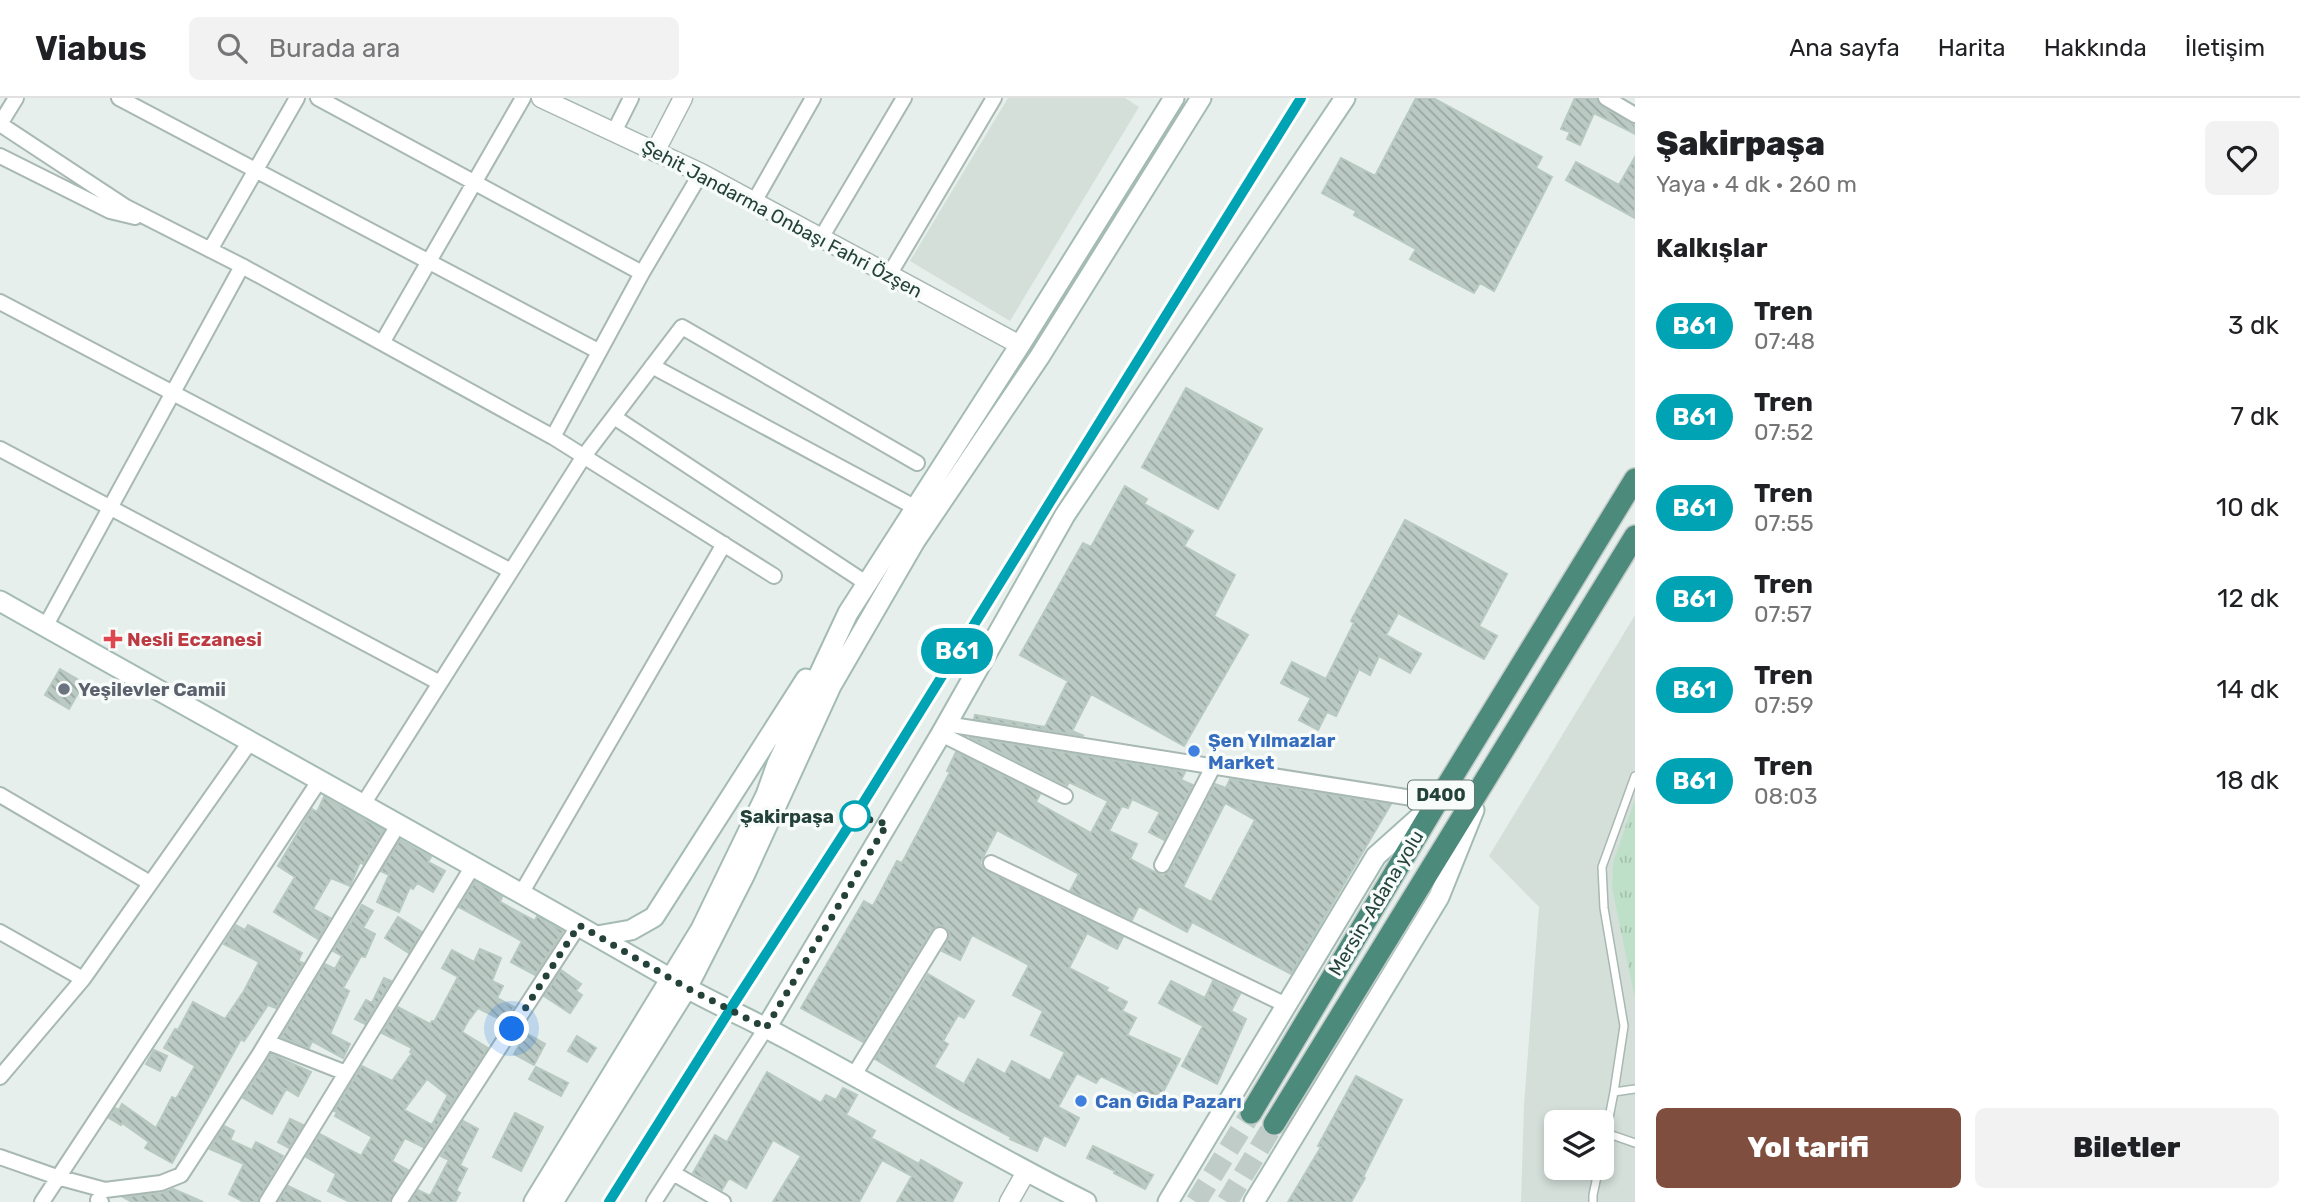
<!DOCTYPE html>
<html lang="tr">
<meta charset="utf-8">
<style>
body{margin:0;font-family:Rubik,sans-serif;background:#f2f2f2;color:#202124;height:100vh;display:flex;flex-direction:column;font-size:26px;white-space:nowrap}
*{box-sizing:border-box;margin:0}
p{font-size:23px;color:#757577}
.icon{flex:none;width:38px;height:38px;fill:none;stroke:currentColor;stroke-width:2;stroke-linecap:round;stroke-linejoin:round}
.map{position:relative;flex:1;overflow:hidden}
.side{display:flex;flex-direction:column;background:#fff;width:665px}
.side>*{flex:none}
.badge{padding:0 14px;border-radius:23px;font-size:24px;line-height:46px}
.fabs{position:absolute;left:1544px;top:1012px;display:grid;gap:14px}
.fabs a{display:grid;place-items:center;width:70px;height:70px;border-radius:10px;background:#fff;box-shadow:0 4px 10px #0003;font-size:35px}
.you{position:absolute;width:35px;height:35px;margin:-18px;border:5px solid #fff;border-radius:50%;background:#1a73e8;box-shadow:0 0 0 10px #1a73e833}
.map>.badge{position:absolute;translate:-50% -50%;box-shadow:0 0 0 4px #fff}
h2{padding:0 21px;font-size:26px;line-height:63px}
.round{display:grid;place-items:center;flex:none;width:74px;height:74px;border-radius:10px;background:#f2f2f2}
.headline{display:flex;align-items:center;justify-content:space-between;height:119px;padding:0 21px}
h1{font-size:33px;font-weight:800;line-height:52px}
.button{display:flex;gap:14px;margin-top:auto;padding:14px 21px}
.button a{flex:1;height:80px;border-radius:10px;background:#7f4e3f;color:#fff;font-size:28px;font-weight:800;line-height:80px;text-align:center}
.button a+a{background:#f2f2f2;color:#202124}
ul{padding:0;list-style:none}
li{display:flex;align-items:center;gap:21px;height:91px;padding:0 21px}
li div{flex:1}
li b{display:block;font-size:26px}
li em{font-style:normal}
li .badge{min-width:77px;font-weight:700;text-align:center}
header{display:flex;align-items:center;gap:42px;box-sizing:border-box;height:98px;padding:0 35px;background:#fff;border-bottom:2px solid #e0e0e0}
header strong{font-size:33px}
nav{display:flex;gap:38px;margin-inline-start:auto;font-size:24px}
.search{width:490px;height:63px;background:#f2f2f2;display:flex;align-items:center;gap:18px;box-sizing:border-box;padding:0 24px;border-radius:10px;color:#757577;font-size:26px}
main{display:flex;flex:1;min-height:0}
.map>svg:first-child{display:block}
.built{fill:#d4dfda;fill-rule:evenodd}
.grass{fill:url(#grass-tufts)}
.building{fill:url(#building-back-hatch);stroke:#b8c9c2;stroke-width:2;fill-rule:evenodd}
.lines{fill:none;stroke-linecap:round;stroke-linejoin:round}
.trunk-tunnel{stroke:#bfccc8;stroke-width:21;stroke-dasharray:21 10;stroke-linecap:butt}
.service-casing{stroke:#a8b8b2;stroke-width:10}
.minor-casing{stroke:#a8b8b2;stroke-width:18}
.tertiary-casing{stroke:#a8b8b2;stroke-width:21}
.secondary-casing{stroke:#a4bbb3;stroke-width:23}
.trunk-casing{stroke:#c2cac8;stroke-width:24}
.service{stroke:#fff;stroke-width:7}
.minor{stroke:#fff;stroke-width:14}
.tertiary{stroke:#fff;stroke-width:18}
.secondary{stroke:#fff;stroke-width:19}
.trunk{stroke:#4c8a7c;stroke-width:21}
.line-casing{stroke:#fff;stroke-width:16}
.line{stroke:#00a3b4;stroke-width:10}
.walk{stroke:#24423a;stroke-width:7;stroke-dasharray:0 12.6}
.health-dot{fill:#e0444e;stroke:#f7fbf9;stroke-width:2.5}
.worship-dot{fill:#6b7280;stroke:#f7fbf9;stroke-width:2.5}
.shop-dot{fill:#3f7fe0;stroke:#f7fbf9;stroke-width:2.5}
.stop-dot{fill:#fff;stroke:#00a3b4;stroke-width:3.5}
.labels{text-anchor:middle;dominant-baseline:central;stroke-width:7;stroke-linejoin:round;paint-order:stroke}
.shield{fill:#f7fbf9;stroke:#637a73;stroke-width:2}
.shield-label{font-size:18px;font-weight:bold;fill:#24423a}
.street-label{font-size:19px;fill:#24423a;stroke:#f7fbf9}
.health-label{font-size:19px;font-weight:bold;fill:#be3a42;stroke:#f7fbf9;text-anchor:start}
.worship-label{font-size:19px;font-weight:bold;fill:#5b616d;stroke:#f7fbf9;text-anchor:start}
.shop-label{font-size:19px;font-weight:bold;fill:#366cbe;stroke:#f7fbf9;text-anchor:start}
.stop-label{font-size:19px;font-weight:bold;fill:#24423a;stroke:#f7fbf9;text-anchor:end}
</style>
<header>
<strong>Viabus</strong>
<div class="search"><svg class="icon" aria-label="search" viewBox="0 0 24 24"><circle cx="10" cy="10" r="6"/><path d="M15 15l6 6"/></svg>Burada ara</div>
<nav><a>Ana sayfa</a><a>Harita</a><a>Hakkında</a><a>İletişim</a></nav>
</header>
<main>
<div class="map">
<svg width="1635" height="1104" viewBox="0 0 1635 1104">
<defs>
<pattern id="grass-tufts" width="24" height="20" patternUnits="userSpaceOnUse" patternTransform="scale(1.75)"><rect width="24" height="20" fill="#bfe0c8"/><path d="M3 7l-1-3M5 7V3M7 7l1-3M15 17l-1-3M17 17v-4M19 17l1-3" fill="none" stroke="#a4c1ad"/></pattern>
<pattern id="building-back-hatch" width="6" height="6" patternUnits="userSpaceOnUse" patternTransform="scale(1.75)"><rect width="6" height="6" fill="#bbcac4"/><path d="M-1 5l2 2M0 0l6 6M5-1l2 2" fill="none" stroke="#98a6a0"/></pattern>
</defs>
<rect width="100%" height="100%" fill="#e6efeb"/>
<!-- built -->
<path class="built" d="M1008,0H1125L1139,9L1010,223L910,163Z
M1635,517V1104H1521L1524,1007L1539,809L1489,758ZM1556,1024H1601V1069H1556Z"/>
<!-- grass -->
<path class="grass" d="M1635,701V901L1612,790L1613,765Z"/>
<!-- building -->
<path class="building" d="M1416,0H1433L1542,59L1536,70L1552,79L1494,193L1480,185L1474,195L1410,161L1416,151L1354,117L1356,113L1322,95L1341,60L1375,78Z
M1575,0H1596L1601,8L1635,27V36L1594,15L1580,47L1567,41L1570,34L1561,31Z
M1635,59V120L1566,82L1576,64L1619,87Z
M1186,290L1262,331L1218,411L1142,369Z
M1125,388L1147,401L1144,406L1193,433L1184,448L1235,477L1214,518L1248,537L1184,648L1091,596L1072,633L1084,638L974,621L975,617L1045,629L1068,583L1020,557L1083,445L1091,449Z
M1405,422L1507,476L1479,528L1497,538L1484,561L1398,515L1386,537L1421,556L1410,575L1379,558L1370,577L1359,571L1336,618L1327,614L1318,632L1299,622L1311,600L1281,585L1292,564L1326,581L1354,525L1351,523Z
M60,571L84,585L69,611L45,597Z
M969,639L1185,674L1181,682L1193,687L1164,742L1149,734L1160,714L1132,701L1128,710L1122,708L1109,733L1137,746L1130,761L1162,778L1171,771L1215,686L1226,690L1230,681L1391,706L1291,876L1192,824L1187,834L1139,808L1132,822L1070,793L1079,776L997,732L980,765L984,771L1123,839L1117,851L1087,835L1069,870L1108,890L1106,893L1127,904L1122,913L1136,920L1127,937L1180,961L1157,1006L1101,978L1096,985L1077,975L1058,1009L1079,1020L1065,1048L1044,1037L1037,1053L1010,1041L1011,1039L957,1011L875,961L928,876L974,903L964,920L958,917L943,943L948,946L934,969L964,986L978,961L1005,976L1012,963L1050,983L1065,954L1031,937L1043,913L1013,897L1029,867L972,837L960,862L942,853L950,837L946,829L940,827L932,832L863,944L801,910L864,803L873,808L897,763L902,765L950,674L947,673L956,654L1040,696L1036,704L1091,735L1108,703L1069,684L1067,688ZM1225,705L1255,722L1211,804L1183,789Z
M324,699L384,732L363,766L360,764L350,788L331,780L313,811L330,820L318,841L274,814L295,779L278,768L312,711L317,714Z
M400,742L431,759L428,764L445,773L433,794L417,785L413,791L410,789L399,814L377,804L389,777L381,773Z
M475,783L502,799L500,804L535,823L537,818L563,833L535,877L511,864L522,843L459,809Z
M362,807L373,813L363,830L375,836L365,859L361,858L343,890L349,893L330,936L350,946L343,960L312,943L309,950L281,939L325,866L335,871L342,858L333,853Z
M398,819L422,834L409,855L385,840Z
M236,827L245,832L248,827L302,855L298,863L303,865L276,910L268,907L244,943L241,941L172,1065L145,1050L149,1044L122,1025L121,1027L109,1020L115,1010L119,1012L122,1006L156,1030L172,999L176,1001L195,968L164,950L175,931L178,932L193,904L225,921L244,893L259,864L224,846Z
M480,851L501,860L492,883L503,888L497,900L514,909L505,924L478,910L468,923L462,934L488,950L454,1002L427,981L404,1012L432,1027L447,999L453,1003L423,1049L405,1040L392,1063L408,1072L389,1104H350L328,1093L336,1076L306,1059L320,1036L361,1058L372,1039L335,1018L337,1014L334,1013L362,968L392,983L412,955L410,954L412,950L382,935L398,909L430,926L432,923L434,924L458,879L442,870L452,852L474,864Z
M561,872L581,886L576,893L582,897L570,915L544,898Z
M384,880L391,883L365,926L355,921L366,902L372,905Z
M1171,883L1205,900L1213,883L1240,896L1231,913L1246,921L1217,986L1182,968L1203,928L1159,905Z
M526,935L545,946L534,967L514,956Z
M577,938L596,950L587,964L568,953Z
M154,952L167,958L160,973L146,966Z
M271,956L311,974L298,998L286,991L272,1016L243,1000Z
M536,969L568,985L561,998L529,981Z
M767,974L821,1005L826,997L836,1002L843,990L857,997L846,1017L875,1033L871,1040L919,1066L921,1062L962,1085L952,1104H897L912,1078L882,1062L859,1104H773L801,1058L773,1042L746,1090L729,1080L722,1092L693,1075L715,1037L727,1044Z
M1356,978L1402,1002L1363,1079L1365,1080L1351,1104H1288L1321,1049L1318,1048Z
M515,1015L543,1029L521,1073L493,1059Z
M290,1021L303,1027L289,1050L278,1044Z
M463,1023L478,1031L460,1067L467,1071L456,1093L460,1095L455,1104H410L418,1092L430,1098L449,1062L441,1058Z
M224,1028L234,1033L230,1042L252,1052L256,1044L283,1058L257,1104H244L229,1096L244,1066L210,1051Z
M1093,1048L1153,1077L1145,1091L1114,1075L1115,1073L1087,1060Z
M288,1088L321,1104H278Z
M173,1091L203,1104H132L123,1099L162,1095Z"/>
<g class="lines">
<!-- trunk-tunnel -->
<path class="trunk-tunnel" d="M1196,1104L1251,1015
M1227,1104L1274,1026"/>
<defs>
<path id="service" d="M1614,994L1624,928L1604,810L1602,769L1635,678
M1606,1035L1614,994L1635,991
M1601,1057L1606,1035L1635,1045
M1593,1104V1097L1599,1069"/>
<path id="minor" d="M119,0L598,253
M318,0L642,175
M1606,0L1635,17
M0,26L126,109L242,168L553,339L774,478
M0,26L16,0
M614,34L631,0
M0,58L110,113L135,119
M754,104L813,0
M821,140L904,0
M210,152L297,0
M889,177L994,0
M0,204L511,473
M382,245L523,0
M652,268L916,410
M614,319L866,485
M553,339L642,175L701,75
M0,351L440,585
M45,529L242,168
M946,626L1437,704
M941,636L1065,698
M0,697L150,785
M362,708L584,358L682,229L917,365
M991,765L1286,907
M1162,767L1213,669
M522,794L724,446
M0,834L83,881
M267,944L346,975
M854,977L940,837
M0,979L83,881L250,644
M0,1059L57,1079L105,1092L161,1085L181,1077L259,957L398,727
M673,1075L723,1104
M98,1102L101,1104
M42,1104L319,683
M267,1104L473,768
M399,1104L579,827
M654,1104L766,930"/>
<path id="tertiary" d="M541,0L701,75L1020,247
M655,54L683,0
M1009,1104L1026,1074"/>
<path id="secondary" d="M0,503C228,632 458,758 685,889C717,907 752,922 785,940C886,994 984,1053 1086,1104
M597,838L631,832L654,819L806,581
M766,930L941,636L1065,417L1345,0
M534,1104L701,831L766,697L777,666L848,515L1020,247L1174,0
M553,1104L687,890L744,778L831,588L915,443L1040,258L1201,0
M1168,1104L1376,758L1433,707
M1254,1104L1439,799L1474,712"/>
<path id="trunk" d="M1251,1015L1437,704L1635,381
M1274,1026L1635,438"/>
</defs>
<!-- service casing -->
<use href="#service" class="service-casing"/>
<!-- minor casing -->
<use href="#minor" class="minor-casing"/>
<!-- tertiary casing -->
<use href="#tertiary" class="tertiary-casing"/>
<!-- secondary casing -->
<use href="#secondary" class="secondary-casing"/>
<!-- trunk casing -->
<use href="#trunk" class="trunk-casing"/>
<!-- service -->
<use href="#service" class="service"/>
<!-- minor -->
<use href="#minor" class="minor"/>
<!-- tertiary -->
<use href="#tertiary" class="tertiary"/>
<!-- secondary -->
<use href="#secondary" class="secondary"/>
<!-- trunk -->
<use href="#trunk" class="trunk"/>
</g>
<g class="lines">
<defs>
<path id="line" d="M609,1104L733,907L852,723L1301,0"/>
</defs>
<!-- line casing -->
<use href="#line" class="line-casing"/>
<!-- line -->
<use href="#line" class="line"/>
<!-- walk -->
<path class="walk" d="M512,931L579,827L687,890L766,930L887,726L855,718"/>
</g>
<!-- markers -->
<path class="health-dot" d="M109.5 530.5h7v7h7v7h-7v7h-7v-7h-7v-7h7z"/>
<circle class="worship-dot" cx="64" cy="591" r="7"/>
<g class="shop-dot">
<circle cx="1194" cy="653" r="7"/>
<circle cx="1081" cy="1003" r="7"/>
</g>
<circle class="stop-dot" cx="855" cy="718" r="14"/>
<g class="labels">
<!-- shield labels -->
<rect class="shield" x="1408" y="682.5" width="66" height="29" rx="5"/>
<g class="shield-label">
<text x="1441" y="697">D400</text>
</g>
<!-- street labels -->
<g class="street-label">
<text transform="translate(782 121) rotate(28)">Şehit Jandarma Onbaşı Fahri Özşen</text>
<text transform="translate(1376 805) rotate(-59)">Mersin-Adana yolu</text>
</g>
<!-- health labels -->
<g class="health-label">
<text x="127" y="541">Nesli Eczanesi</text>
</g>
<!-- worship labels -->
<g class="worship-label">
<text x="78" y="591">Yeşilevler Camii</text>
</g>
<!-- shop labels -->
<g class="shop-label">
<text x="1208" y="642">Şen Yılmazlar<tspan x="1208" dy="22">Market</tspan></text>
<text x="1095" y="1003">Can Gıda Pazarı</text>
</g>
<!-- stop labels -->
<g class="stop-label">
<text x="834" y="718">Şakirpaşa</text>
</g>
</g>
</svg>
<div class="fabs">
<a><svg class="icon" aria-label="layers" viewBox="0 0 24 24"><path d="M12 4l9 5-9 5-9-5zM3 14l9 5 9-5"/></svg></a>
</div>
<div class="you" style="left:512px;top:931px"></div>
<b class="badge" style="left:957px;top:553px;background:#00a3b4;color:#fff">B61</b>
</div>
<section class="side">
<div class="headline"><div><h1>Şakirpaşa</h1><p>Yaya · 4 dk · 260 m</p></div><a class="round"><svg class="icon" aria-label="heart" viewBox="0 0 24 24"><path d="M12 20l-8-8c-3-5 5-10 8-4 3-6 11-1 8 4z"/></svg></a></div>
<h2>Kalkışlar</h2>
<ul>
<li><span class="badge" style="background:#00a3b4;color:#fff">B61</span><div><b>Tren</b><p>07:48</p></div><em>3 dk</em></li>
<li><span class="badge" style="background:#00a3b4;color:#fff">B61</span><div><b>Tren</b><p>07:52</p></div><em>7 dk</em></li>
<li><span class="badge" style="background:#00a3b4;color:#fff">B61</span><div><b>Tren</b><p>07:55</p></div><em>10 dk</em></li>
<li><span class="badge" style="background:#00a3b4;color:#fff">B61</span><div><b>Tren</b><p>07:57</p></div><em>12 dk</em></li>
<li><span class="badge" style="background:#00a3b4;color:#fff">B61</span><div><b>Tren</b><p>07:59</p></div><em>14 dk</em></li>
<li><span class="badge" style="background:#00a3b4;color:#fff">B61</span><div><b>Tren</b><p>08:03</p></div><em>18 dk</em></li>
</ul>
<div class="button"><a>Yol tarifi</a><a>Biletler</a></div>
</section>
</main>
